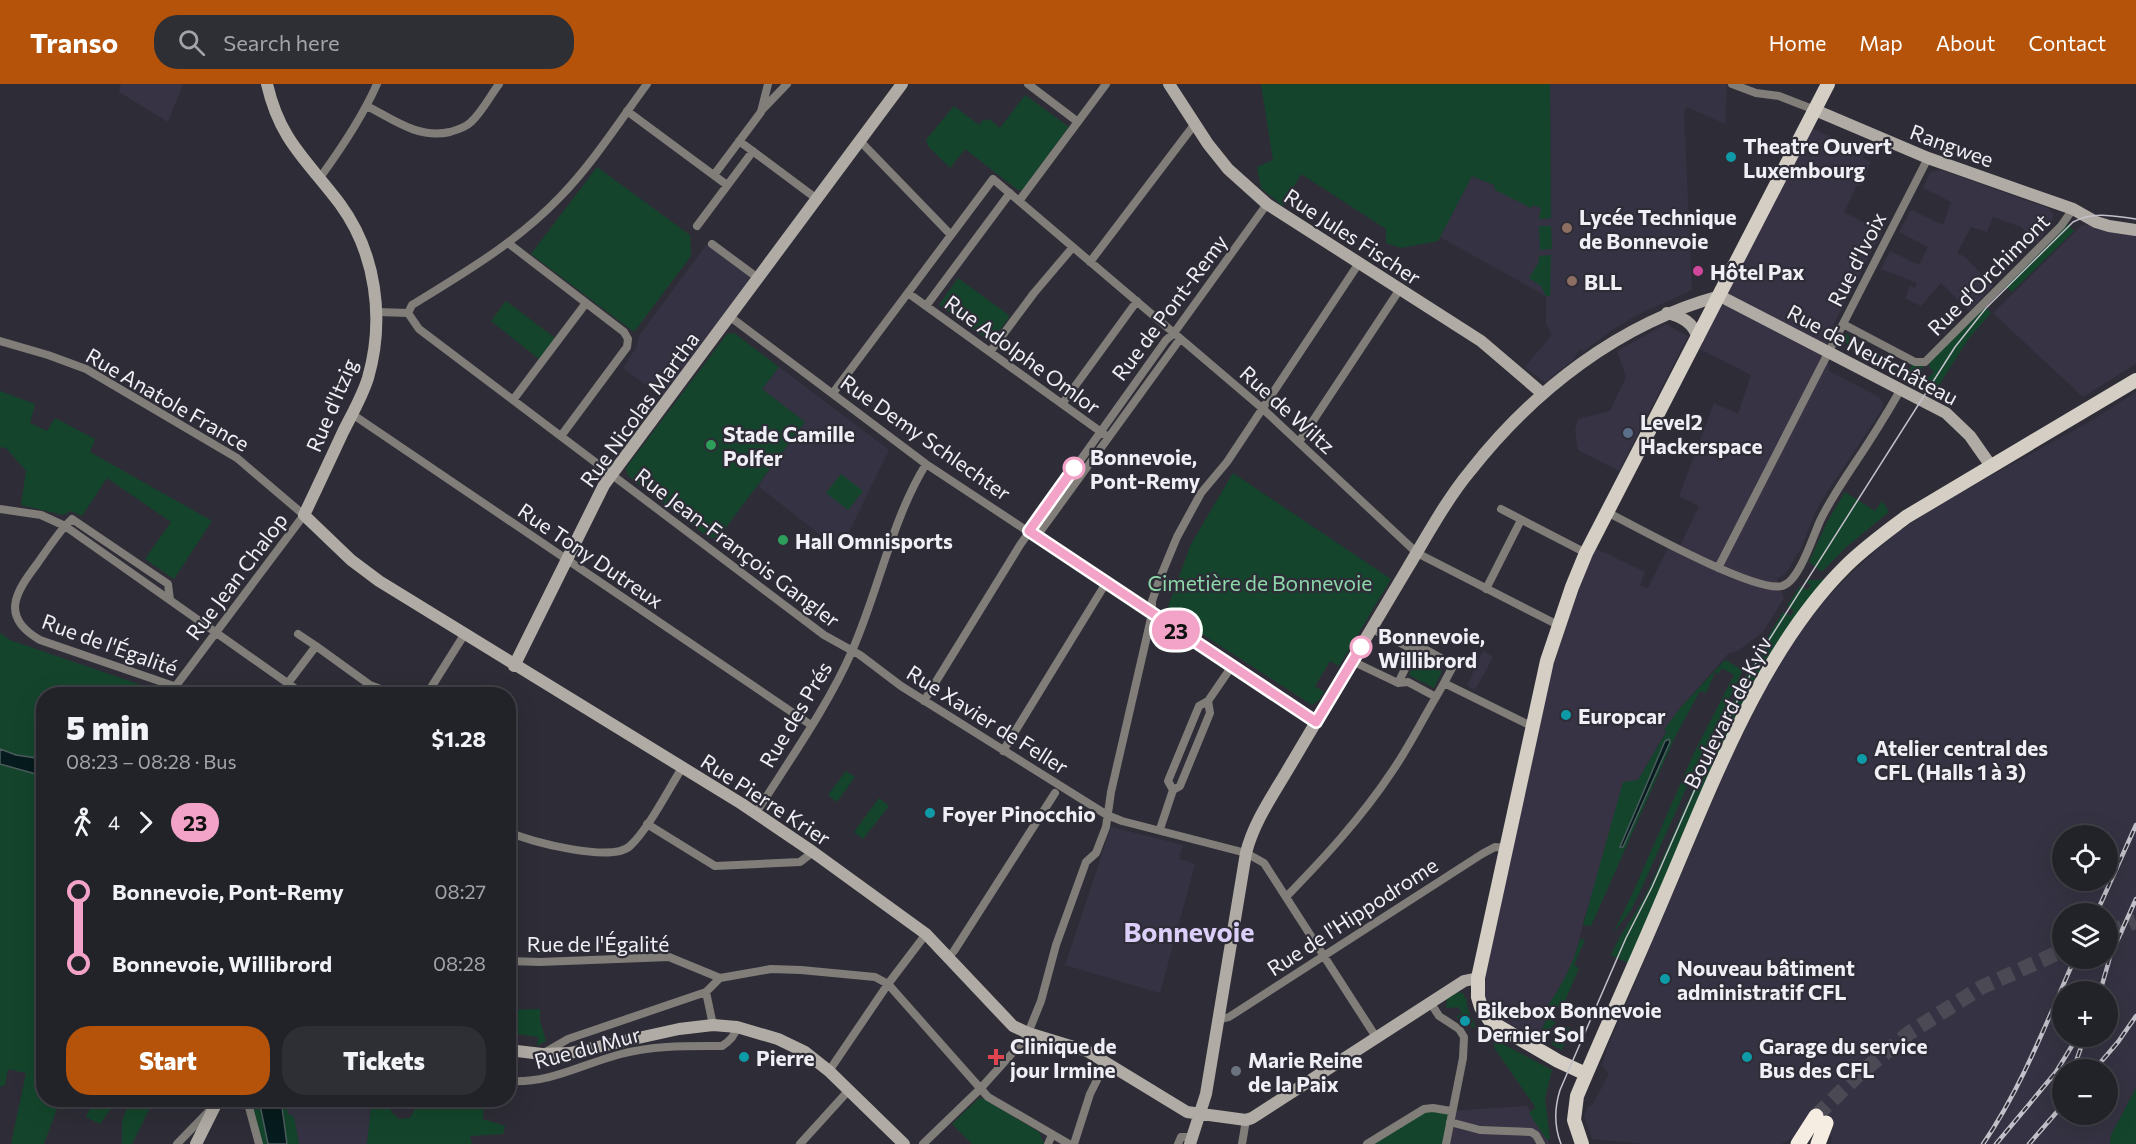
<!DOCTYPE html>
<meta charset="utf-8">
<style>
body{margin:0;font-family:Commissioner,sans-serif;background:#2e2f35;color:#f1f3f6;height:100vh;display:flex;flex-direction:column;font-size:22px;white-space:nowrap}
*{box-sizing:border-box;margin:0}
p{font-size:20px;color:#a2a4a8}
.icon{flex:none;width:33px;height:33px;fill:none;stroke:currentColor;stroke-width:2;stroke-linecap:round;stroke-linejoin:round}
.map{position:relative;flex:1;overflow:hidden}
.side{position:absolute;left:36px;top:603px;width:480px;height:420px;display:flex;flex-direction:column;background:#222229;border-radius:24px;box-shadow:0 6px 24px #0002,0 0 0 2px #3f3f46}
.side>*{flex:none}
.badge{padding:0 12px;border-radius:20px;font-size:21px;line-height:39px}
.controls{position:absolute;left:2052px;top:741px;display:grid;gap:12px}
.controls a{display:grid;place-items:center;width:66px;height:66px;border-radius:50%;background:#222229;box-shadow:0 6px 24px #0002,0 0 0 2px #3f3f46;font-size:30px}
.map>.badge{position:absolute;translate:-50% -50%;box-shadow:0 0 0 3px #fff}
.legs{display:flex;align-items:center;gap:9px;height:66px;padding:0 30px;font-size:20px}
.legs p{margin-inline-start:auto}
.overview{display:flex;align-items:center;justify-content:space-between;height:102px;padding:0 30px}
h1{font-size:33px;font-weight:800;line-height:45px}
.cta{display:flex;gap:12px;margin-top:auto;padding:12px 30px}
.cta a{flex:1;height:69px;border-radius:24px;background:#b45309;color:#fff;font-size:24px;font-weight:800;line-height:69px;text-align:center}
.cta a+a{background:#2e2f35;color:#f1f3f6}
ul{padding:0 30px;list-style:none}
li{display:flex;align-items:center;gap:21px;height:72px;font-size:22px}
li i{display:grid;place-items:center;width:9px;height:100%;margin:0 8px;background:currentColor}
li i::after{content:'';width:15px;height:15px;margin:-8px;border:4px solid;border-radius:50%;background:#222229}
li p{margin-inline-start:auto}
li:first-child i{background:linear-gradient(#0000 50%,currentColor 0)}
li:last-child i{background:linear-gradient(currentColor 50%,#0000 0)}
header{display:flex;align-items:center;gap:36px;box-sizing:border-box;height:84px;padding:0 30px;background:#b45309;color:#fff}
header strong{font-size:28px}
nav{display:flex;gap:33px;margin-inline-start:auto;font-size:21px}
.search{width:420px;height:54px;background:#2e2f35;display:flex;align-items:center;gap:15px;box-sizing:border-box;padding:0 21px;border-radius:24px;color:#a2a4a8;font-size:22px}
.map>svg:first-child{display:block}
.commercial{fill:#373344}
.built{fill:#353343;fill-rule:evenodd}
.green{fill:#14452c}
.water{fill:#061b1d;stroke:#4c5b5e;stroke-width:1.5}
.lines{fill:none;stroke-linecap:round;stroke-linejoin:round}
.highway-tunnel{stroke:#4b4a54;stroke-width:15;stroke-dasharray:15 8;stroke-linecap:butt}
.street{stroke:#817e79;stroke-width:8}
.secondary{stroke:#b0aba4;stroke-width:12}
.primary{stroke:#d4cec4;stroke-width:14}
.highway{stroke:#f5ede2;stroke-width:15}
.tram{stroke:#c2c1c9;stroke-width:1.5}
.rail-casing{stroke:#c2c1c9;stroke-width:4.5}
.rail{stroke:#2e2d37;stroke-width:2;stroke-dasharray:7;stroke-linecap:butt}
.line-1-casing{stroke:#fff;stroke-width:14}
.line-1{stroke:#f4a3c8;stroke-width:9}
.culture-dot{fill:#0f9aa8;stroke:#2e2d37;stroke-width:2}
.education-dot{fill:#8d6e63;stroke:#2e2d37;stroke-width:2}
.hotel-dot{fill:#d1479c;stroke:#2e2d37;stroke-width:2}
.service-dot{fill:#5c6f8a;stroke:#2e2d37;stroke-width:2}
.leisure-dot{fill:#2e9e5b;stroke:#2e2d37;stroke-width:2}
.stop-1-dot{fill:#fff;stroke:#f4a3c8;stroke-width:3}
.health-dot{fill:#e0444e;stroke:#2e2d37;stroke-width:2}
.worship-dot{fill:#6b7280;stroke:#2e2d37;stroke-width:2}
.labels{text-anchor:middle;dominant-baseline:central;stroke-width:4.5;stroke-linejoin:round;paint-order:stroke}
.poi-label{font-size:21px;font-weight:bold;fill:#f0eff6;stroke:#2e2d37;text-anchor:start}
.street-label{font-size:21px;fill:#f0eff6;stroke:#2e2d37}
.stop-label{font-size:21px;font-weight:bold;fill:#f0eff6;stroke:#2e2d37;text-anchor:start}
.park-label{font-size:21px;fill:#8cd8ab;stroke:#2e2d37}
.district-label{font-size:27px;font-weight:bold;fill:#dbcffa;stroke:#2e2d37}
</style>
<header>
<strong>Transo</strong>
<div class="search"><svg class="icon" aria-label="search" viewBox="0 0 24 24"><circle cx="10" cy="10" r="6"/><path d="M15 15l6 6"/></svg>Search here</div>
<nav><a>Home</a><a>Map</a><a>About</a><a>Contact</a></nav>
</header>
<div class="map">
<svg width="2136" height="1060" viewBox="0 0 2136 1060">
<rect width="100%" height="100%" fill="#2e2d37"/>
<!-- commercial -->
<path class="commercial" d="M121,0H183L168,38L119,8Z
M1807,42L1865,68L1862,74L1871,78L1861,102L1857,101L1844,128L1882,148L1827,253L1829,287L1732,475L1763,492L1777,495L1784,514L1763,548L1739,566L1728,570L1680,624L1638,696L1585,831L1574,878L1555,913L1541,931L1547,935L1537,954L1498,934L1481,923L1478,913L1547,577L1590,462L1645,488L1640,501L1648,504L1670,460L1679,464L1699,422L1679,412L1714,319L1738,330L1751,291L1693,262Z
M1941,86L2048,124L2054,130L2050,142L2037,159L2021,143L1993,133L1987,148L1971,143L1957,169L1965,173L1993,202L1969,227L1941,199L1921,222L1905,214L1910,202L1915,204L1917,199L1881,185L1890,167L1919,181L1928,163L1899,148L1911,126L1943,141L1951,118L1923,104L1929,90L1932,87Z
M2093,140L2136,145V280L2083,313L1993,229L2081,142Z
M1666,240L1688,252L1619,387L1578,366L1575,347L1578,335L1610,327L1626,293L1617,267Z
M1483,567L1492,572V575L1475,606L1467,602Z
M1527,1022L1550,1060H1446L1451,1027Z"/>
<!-- built -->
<path class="built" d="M1550,0H1727L1725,40L1687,23L1684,28L1692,206L1639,230L1615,244L1584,267L1579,265L1573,276L1545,298L1525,283L1552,251L1546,239V212L1440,153L1472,92L1494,101L1496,106L1531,124L1533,121L1541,125L1551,134Z
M707,160L751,193L665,315L623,284L636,264L639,252Z
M779,283L889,366L840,466L758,402L805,338L762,305Z
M1829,287L1879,313L1883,319L1882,325L1822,416L1814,431L1801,464L1786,489L1777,495L1763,492L1756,488L1753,490L1736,482L1732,475Z
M2136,308V1004L2111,1051L2110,1060H1830L1832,1053L1829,1051L1834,1043L1812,1029L1794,1053L1781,1060H1646L1592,1055L1584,1031L1588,1023L1593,1020L1609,990L1602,982L1608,962L1728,680L1765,606L1799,549L1825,516L1850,490L1896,449L1945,417L2091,337ZM2062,752H2108V796H2062ZM2062,830H2108V874H2062ZM2062,908H2108V952H2062ZM2062,986H2108V1030H2062Z
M1111,743L1183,761L1179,775L1195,780L1160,909L1065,881Z
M285,1016H372L367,1060H299L294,1033L288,1030Z"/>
<!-- green -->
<path class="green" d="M1261,0H1550L1551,134L1539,135L1541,124L1533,121L1531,124L1495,106L1494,101L1472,92L1438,157L1401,164L1386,159V145L1301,90L1283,122L1261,104L1257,83L1273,76Z
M1025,11L1069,43L1022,106H1018L965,65L950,84L928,62L926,56L954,22L979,41L984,35L988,37L989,35L1000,44Z
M597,83L690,151L691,172L634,248L531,170Z
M2067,139L2074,147L2012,208L2005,202Z
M1539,142H1551L1552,165L1540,166Z
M1551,171L1550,212H1546L1541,202L1529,194L1539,178V172Z
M958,194L1010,232L991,258L939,221Z
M506,217L555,254L539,275L491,237Z
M1985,222L1991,229L1969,254L1935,307L1924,300L1923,295L1926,291L1930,293L1934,287L1930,284L1929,279L1965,241L1967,242Z
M734,249L779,283L762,305L805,338L718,454L708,453L628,392L626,384L727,250Z
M1846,250L1850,252L1848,255L1909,286L1913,280L1917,282L1924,281L1919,291L1911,293L1882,278V276L1871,271L1867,272L1862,270L1861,266L1844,258L1843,256Z
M0,307L35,320L30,339L47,347L55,334L95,355L90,368L212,437L174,495L145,475L171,438L107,394L82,432L71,427L63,431L21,421L26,387L6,364L0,363Z
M1233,389L1391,495L1339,582L1330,577L1315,602L1324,608L1319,616L1312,621L1174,532L1168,523L1191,460Z
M841,390L863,407L848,426L826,409Z
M1845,408L1875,427L1882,417L1889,428L1845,464L1823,487H1821L1809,478L1827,438Z
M1828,493L1795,536L1643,844L1628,879L1611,871C1621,847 1638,828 1649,804C1692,711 1729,615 1783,528L1791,532L1794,527L1787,522L1800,502L1807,506L1811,501L1804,496H1821Z
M0,549L10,556L167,610H44L43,675L16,671L0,665Z
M1417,574L1442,587L1434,604L1409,591Z
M1725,576L1743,586L1693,689L1639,810L1631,826L1614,848L1634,806L1694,669L1734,591L1722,584L1718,590L1715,588L1706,609L1700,607L1675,653L1591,842L1583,841L1623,698L1638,696L1667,647L1664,646L1680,624Z
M0,680L43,692L44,1016H60L44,1060H11L26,989L8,985L5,1001L0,1003Z
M846,687L855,693L837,718L828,711Z
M879,714L889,722L863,755L854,748Z
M1580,855L1585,856L1574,881L1579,884L1562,924L1557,922L1551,936L1556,939L1550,944L1543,956L1537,954L1547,935L1541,932C1558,908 1572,884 1580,855Z
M1459,908L1464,910V913L1466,914L1468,926L1475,942L1474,944L1468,941L1470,938L1463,934L1461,936L1456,933L1462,929L1459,923L1446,924L1447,915Z
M540,925V937L546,957L537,962L538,953L509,949V926Z
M1565,942L1571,945L1562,966L1551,960L1557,949Z
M1493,955L1552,986L1545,1015L1550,1055L1547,1056L1529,1029L1535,1024L1534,1021L1495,965Z
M2136,1004V1060H2110L2111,1051Z
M982,1014L1039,1048L1044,1060H972L952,1040L978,1015Z
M94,1016H154L132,1060H122V1037L127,1024L123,1022L112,1023L100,1040L86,1033Z
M251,1016H259L268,1060H262Z
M281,1016H285L288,1030L294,1033L299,1060H287Z
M372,1016H402V1019H391V1028L399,1035L410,1034L416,1023L429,1016H484L483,1035L505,1042L503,1050L470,1052L472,1060H367Z
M1424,1025L1451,1027L1446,1060H1367Z"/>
<!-- water -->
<path class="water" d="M1669,655L1670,658L1623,763H1620L1665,657Z
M0,665L16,671L43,675V692L0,680Z
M259,1016H281L287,1060H268Z"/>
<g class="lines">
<!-- highway-tunnel -->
<path class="highway-tunnel" d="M2108,849L2136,837
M1816,1032L1857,992L1909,949L1982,903L2062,867"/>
<!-- street -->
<path class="street" d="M1028,0L1078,38
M1732,0L1756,9L1779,12L1815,26
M367,22C394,36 418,55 450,48C457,46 466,43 471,38C482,28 490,12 499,0
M627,27L727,101
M761,27L787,0
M739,57L817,115
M860,57L951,151
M714,91L761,28L768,0
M319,95C341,65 362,34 377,0
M1019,117L1106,0
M697,142L753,67
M508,159L624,248L628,255L627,263L561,352
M712,160L758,194
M1090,178L1194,41
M908,209L1108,353
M926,222L1010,109
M377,228L408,229L412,221C464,189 517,158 560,113C593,79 619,38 647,0
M408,229L419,245L824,551L860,571L901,602L1107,731L1122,737L1246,769L1264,779L1376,953
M729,232L926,380L1316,638
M1843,240L1915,278H1925L2061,142L2073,125
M0,257L48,271L86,285L237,374L304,431L175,603
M990,268L1034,209L1073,163
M833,309L993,95L1262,324L1417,469L1558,541
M513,316L586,219
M1062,320L1137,217
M352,330L811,641
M1299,358L1400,205
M0,425L41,431L65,442L303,610
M1501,425L1586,469
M1607,428C1636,443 1755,509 1782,502C1799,498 1813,452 1820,437C1829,418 1841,400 1853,382C1870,357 1886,331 1901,305
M1037,452L1180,255
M1718,484L1928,74
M1486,505L1521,436
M170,516L168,500L72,435L65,442C55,454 46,467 37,480C15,509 0,533 40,556L197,610
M1372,545L1410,564L1421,563L1448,578L1452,584L1444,599
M298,550L316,562
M1352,577L1398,599L1408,598L1436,613L1444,599L1525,639L1533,642
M288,599L316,562L370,601L394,610
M1398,599L1416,563
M427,610L464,551
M924,617L1020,461L1166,256L1174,249L1267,120
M1003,667L1106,499
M1173,706L1168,697L1199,622L1208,617L1232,582
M756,729C788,678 828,622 852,567C879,506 891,437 926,380
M647,740L715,782L800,778L813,768
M1160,745L1173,706L1180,702L1210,629L1208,617
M508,748C531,758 612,779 630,762C649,744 668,706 682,684
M1286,813C1324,774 1361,734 1391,689C1408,665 1421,638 1436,613
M948,873L954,867L1055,709
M508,877L540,878L669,873L720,894
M706,908L713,941
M1430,918L1439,932L1459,945L1464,953L1463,974L1446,1060
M1218,936L1229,933L1482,770L1495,763L1507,764
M544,969L568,955L706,908L720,894L771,885L801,886L875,893L888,900L988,1013L1069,1060
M829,987L888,900L926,850
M508,997C550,1000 582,980 621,970C654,961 688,962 722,962C730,957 735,952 737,943
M247,1016L259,1060
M1450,1038L1480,1046L1531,1048L1536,1051L1541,1060
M177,1060L208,1028
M800,1060L849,1006
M923,1060L980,1005L1026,954L1041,917L1056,861L1086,778L1096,769L1106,743L1111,708L1152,530V517L1160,494L1177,453L1201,409L1227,378L1359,179
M1048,1060L1052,1051
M1074,1060L1090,1010L1101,988
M1178,1060L1181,1053H1193
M1242,1060L1246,1036
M1367,1060L1424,1025L1433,1024L1451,1027"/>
<!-- secondary -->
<path class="secondary" d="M267,0C280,57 307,76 340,120C376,169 385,235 368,294C362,313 352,330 343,348C330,376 317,404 304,431L351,476L379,497L742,720L813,768L926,850L1013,942L1028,949L1087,967L1187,1028L1246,1036L1252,1034L1464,897L1478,894
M1169,0L1208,60L1228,85L1267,120L1481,257L1543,310
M1815,26L1928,74L2073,125L2096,138L2109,142L2136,146
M1667,229C1682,233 1693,238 1698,254
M514,582L604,401L902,0
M508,966L542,970L570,969L679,945L713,941L737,943L778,955L805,968L829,987L904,1060
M196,1060L218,1016
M1190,1060L1206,1010L1246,769C1253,741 1269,717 1284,692C1301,663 1318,635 1335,606C1359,566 1383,526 1407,485C1427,452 1446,416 1471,386C1534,306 1620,239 1720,212L1946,329L1970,352L1991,382"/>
<!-- primary -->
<path class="primary" d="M1586,990L1558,977L1491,938L1481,923L1478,913V894L1547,577L1572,503L1586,469L1828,0
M1582,1060L1574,1036L1577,1012C1606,943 1637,876 1666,807C1712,700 1762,565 1846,482C1864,464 1885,449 1906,433L2136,296"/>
<!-- highway -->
<path class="highway" d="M1798,1060L1816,1032
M1818,1060L1826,1039"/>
<!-- tram -->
<path class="tram" d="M1561,1060C1554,1042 1554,1025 1560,1006L1626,854L1652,803L1707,678L1762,567L1955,263L1986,224L2073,138C2094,127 2114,132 2136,135"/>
<defs>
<path id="rail" d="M2096,830L2136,741
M2100,908L2110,873L2136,815
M2073,986L2085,952
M2094,986L2118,958L2136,932
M1983,1060C2022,1003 2047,937 2075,874
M1996,1060L2056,988L2078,952
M2029,1060L2062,1022"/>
</defs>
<!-- rail casing -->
<use href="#rail" class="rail-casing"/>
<!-- rail -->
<use href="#rail" class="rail"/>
</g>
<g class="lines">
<defs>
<path id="line-1" d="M1074,384L1029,447L1316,638L1361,563"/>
</defs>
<!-- line-1 casing -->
<use href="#line-1" class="line-1-casing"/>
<!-- line-1 -->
<use href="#line-1" class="line-1"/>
</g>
<!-- markers -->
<g class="culture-dot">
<circle cx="1731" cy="73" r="6"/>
<circle cx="1566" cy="631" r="6"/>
<circle cx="1862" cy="675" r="6"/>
<circle cx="930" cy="729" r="6"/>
<circle cx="1665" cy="895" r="6"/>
<circle cx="1465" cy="937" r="6"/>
<circle cx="744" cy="973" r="6"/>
<circle cx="1747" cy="973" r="6"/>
</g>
<g class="education-dot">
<circle cx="1567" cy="144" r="6"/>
<circle cx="1572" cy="197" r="6"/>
</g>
<circle class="hotel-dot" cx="1698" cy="187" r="6"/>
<circle class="service-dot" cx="1628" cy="349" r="6"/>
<g class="leisure-dot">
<circle cx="711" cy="361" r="6"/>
<circle cx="783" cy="456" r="6"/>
</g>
<g class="stop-1-dot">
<circle cx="1074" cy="384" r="10"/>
<circle cx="1361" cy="563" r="10"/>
</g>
<path class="health-dot" d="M993 964h6v6h6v6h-6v6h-6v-6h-6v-6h6z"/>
<circle class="worship-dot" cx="1236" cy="987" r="6"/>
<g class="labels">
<!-- poi labels -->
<g class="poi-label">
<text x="1743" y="61">Theatre Ouvert<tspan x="1743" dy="24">Luxembourg</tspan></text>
<text x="1579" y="132">Lycée Technique<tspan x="1579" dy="24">de Bonnevoie</tspan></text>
<text x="1710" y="187">Hôtel Pax</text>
<text x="1584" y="197">BLL</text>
<text x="1640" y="337">Level2<tspan x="1640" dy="24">Hackerspace</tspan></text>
<text x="723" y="349">Stade Camille<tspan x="723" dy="24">Polfer</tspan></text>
<text x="795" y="456">Hall Omnisports</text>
<text x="1578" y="631">Europcar</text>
<text x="1874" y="663">Atelier central des<tspan x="1874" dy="24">CFL (Halls 1 à 3)</tspan></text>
<text x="942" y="729">Foyer Pinocchio</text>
<text x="1677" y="883">Nouveau bâtiment<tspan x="1677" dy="24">administratif CFL</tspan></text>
<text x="1477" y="925">Bikebox Bonnevoie<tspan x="1477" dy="24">Dernier Sol</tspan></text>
<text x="1010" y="961">Clinique de<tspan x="1010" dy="24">jour Irmine</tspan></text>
<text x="1759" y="961">Garage du service<tspan x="1759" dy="24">Bus des CFL</tspan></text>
<text x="756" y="973">Pierre</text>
<text x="1248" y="975">Marie Reine<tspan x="1248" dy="24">de la Paix</tspan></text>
</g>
<!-- street labels -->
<g class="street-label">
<text transform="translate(1952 61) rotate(20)">Rangwee</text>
<text transform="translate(1353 152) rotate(33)">Rue Jules Fischer</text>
<text transform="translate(1856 175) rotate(-63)">Rue d'Ivoix</text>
<text transform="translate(1988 190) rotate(-45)">Rue d'Orchimont</text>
<text transform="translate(1169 223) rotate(-53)">Rue de Pont-Remy</text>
<text transform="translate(1023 270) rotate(36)">Rue Adolphe Omlor</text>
<text transform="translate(1873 270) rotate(28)">Rue de Neufchâteau</text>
<text transform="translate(168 315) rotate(30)">Rue Anatole France</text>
<text transform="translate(331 321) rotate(-67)">Rue d'Itzig</text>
<text transform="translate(639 325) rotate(-54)">Rue Nicolas Martha</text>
<text transform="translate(1288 325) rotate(42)">Rue de Wiltz</text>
<text transform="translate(926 353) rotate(35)">Rue Demy Schlechter</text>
<text transform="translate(738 463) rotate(37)">Rue Jean-François Gangler</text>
<text transform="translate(591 471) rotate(34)">Rue Tony Dutreux</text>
<text transform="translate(236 492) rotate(-53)">Rue Jean Chalop</text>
<text transform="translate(110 560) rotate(20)">Rue de l'Égalité</text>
<text transform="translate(1727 628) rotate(-63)">Boulevard de Kyiv</text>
<text transform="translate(795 630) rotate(-59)">Rue des Prés</text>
<text transform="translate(988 635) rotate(32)">Rue Xavier de Feller</text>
<text transform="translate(766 715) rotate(33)">Rue Pierre Krier</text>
<text transform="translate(1352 832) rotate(-33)">Rue de l'Hippodrome</text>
<text x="598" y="859">Rue de l'Égalité</text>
<text transform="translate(587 963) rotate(-15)">Rue du Mur</text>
</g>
<!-- stop labels -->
<g class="stop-label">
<text x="1090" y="372">Bonnevoie,<tspan x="1090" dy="24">Pont-Remy</tspan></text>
<text x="1378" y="551">Bonnevoie,<tspan x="1378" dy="24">Willibrord</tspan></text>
</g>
<!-- park labels -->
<g class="park-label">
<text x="1260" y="498">Cimetière de Bonnevoie</text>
</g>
<!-- district labels -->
<g class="district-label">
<text x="1189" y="847">Bonnevoie</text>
</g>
</g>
</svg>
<div class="controls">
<a><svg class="icon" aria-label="locate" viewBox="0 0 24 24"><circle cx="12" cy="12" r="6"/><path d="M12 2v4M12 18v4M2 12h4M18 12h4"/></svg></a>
<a><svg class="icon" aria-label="layers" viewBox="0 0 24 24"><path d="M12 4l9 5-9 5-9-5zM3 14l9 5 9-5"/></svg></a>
<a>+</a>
<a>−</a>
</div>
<b class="badge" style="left:1176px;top:546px;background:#f4a3c8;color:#111">23</b>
<section class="side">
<div class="overview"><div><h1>5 min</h1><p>08:23 – 08:28 · Bus</p></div><b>$1.28</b></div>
<div class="legs"><svg class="icon" aria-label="walk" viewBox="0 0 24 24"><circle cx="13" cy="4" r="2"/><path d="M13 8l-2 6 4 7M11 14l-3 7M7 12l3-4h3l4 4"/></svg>4<svg class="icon" aria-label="forward" viewBox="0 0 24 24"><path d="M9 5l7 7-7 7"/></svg><b class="badge" style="background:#f4a3c8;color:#111">23</b></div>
<ul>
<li><i style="color:#f4a3c8"></i><b>Bonnevoie, Pont-Remy</b><p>08:27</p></li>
<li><i style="color:#f4a3c8"></i><b>Bonnevoie, Willibrord</b><p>08:28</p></li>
</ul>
<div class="cta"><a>Start</a><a>Tickets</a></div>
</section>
</div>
